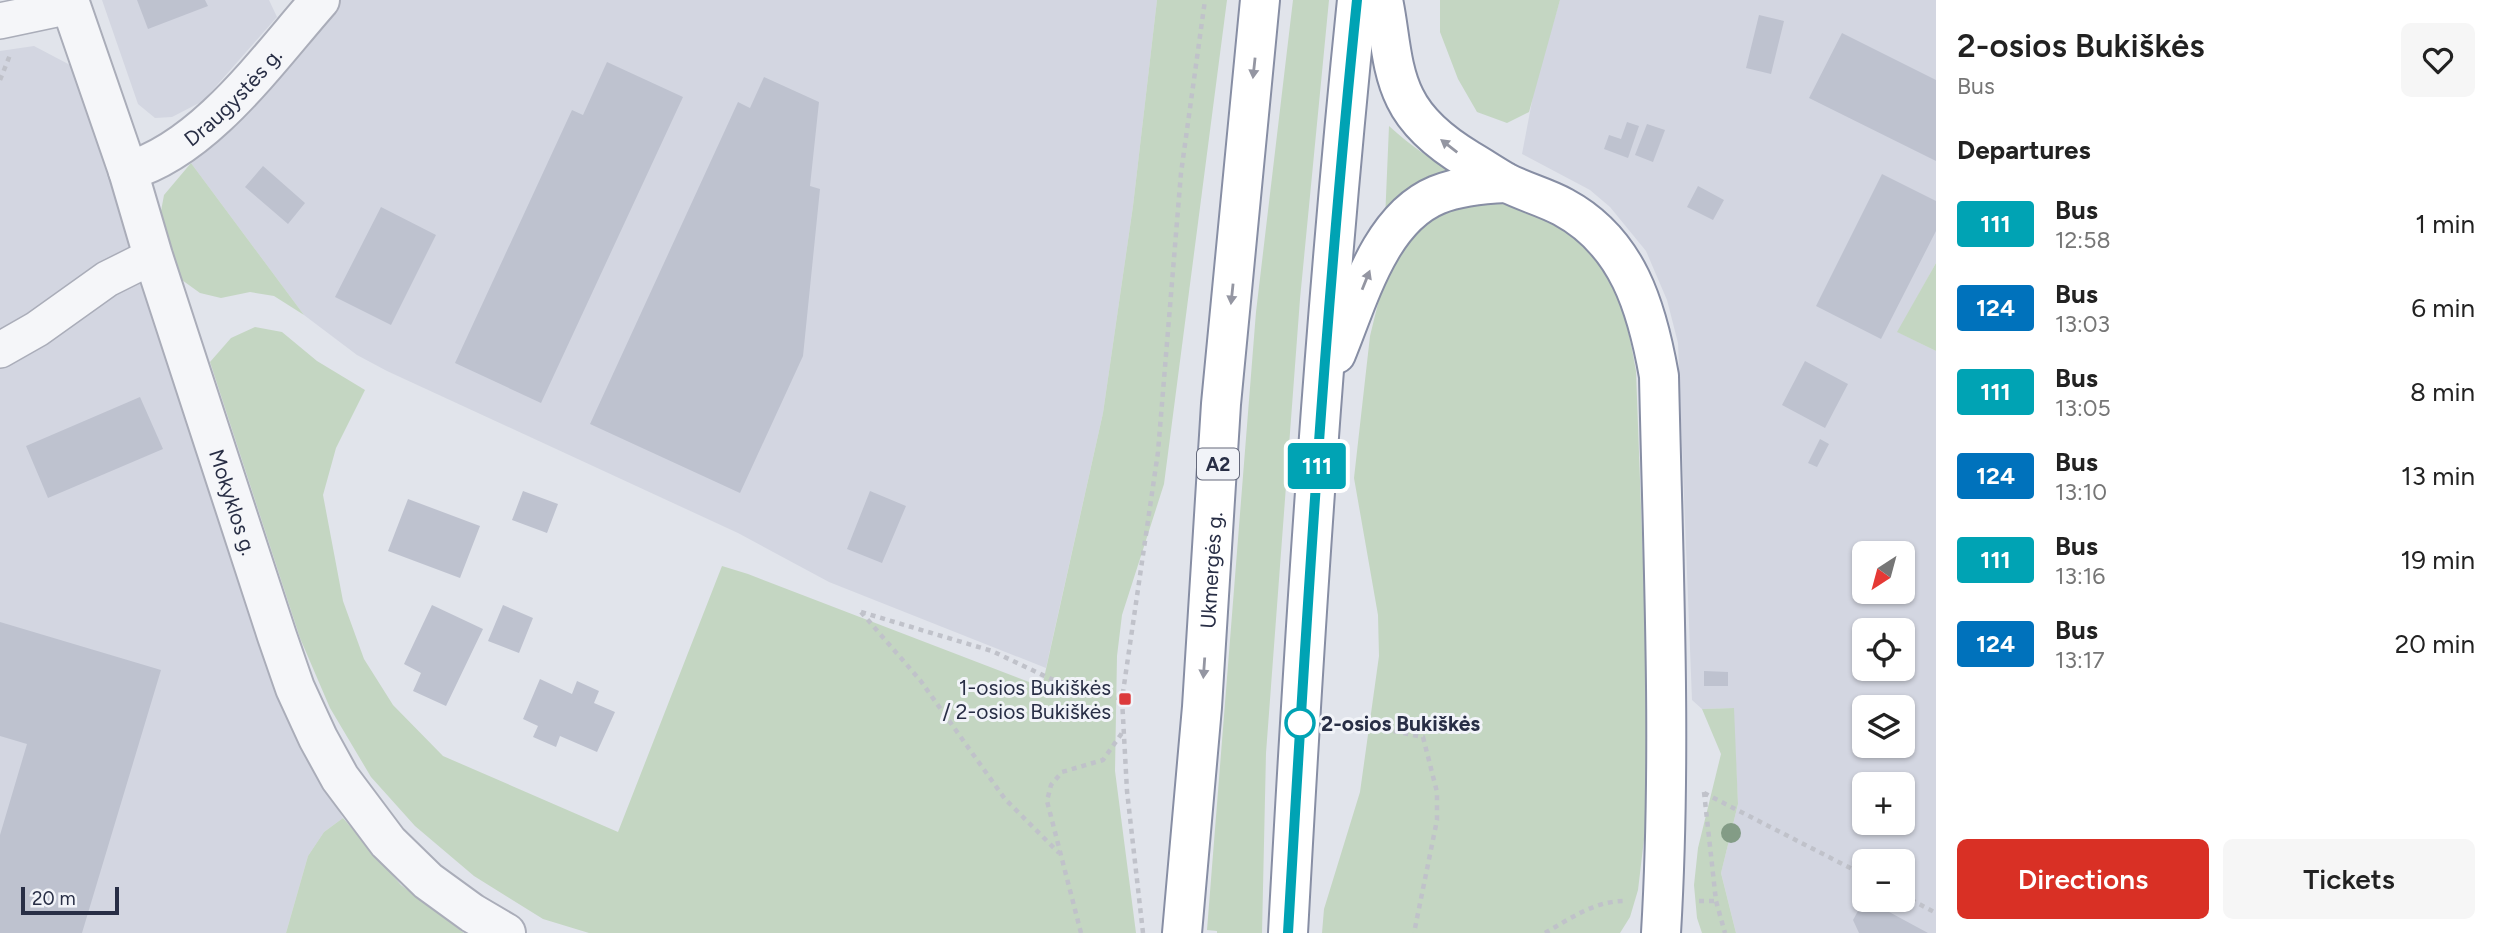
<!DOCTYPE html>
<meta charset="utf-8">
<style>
body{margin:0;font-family:Figtree,sans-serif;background:#f6f6f6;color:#222;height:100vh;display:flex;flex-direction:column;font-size:26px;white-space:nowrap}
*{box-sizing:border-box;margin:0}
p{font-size:23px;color:#767676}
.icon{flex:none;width:38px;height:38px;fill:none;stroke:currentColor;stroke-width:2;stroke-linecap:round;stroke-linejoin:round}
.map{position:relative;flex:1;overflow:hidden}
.details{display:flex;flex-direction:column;background:#fff;width:560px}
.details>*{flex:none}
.badge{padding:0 14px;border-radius:5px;font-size:24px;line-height:46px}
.needle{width:46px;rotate:216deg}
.fabs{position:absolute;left:1852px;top:541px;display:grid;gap:14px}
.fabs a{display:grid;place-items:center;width:63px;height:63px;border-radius:10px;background:#fff;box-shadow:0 2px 5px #0004;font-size:35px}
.scale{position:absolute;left:21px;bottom:18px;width:98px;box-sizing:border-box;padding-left:7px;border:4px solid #282e45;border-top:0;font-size:19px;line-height:24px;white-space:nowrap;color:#282e45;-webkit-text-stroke:5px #f1f3f8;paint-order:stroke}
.map>.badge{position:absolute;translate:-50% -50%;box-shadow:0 0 0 4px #fff}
h2{padding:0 21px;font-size:26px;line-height:63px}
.round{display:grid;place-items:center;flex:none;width:74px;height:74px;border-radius:10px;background:#f6f6f6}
.overview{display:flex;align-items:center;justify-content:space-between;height:119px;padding:0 21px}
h1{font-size:33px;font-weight:600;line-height:52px}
.primary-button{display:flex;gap:14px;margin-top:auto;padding:14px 21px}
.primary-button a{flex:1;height:80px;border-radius:10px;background:#d93025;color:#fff;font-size:28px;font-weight:600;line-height:80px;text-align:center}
.primary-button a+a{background:#f6f6f6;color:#222}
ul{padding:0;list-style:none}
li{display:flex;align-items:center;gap:21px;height:84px;padding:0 21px}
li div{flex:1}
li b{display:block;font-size:26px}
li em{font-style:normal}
li .badge{min-width:77px;font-weight:700;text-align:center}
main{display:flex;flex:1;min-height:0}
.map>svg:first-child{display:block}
.built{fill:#d3d6e1;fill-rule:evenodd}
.green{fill:#c4d6c2}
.building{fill:#bec2cf}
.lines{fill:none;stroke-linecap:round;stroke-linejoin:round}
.minor-casing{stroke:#aaadb9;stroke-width:38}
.tertiary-casing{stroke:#aaadb9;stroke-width:42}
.trunk-casing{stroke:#878ea4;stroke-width:42}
.path{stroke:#c0c2ca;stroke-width:4.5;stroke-dasharray:5 5;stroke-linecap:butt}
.minor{stroke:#f5f6f9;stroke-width:35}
.tertiary{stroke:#f5f6f9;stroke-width:38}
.trunk{stroke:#fff;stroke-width:38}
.tree{fill:#839c86}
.oneway{fill:#9496a2}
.line-casing{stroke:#fff;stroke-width:16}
.line{stroke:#00a3b4;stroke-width:10}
.poi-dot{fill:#dc3a3c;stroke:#f1f3f8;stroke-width:2.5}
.stop-dot{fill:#fff;stroke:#00a3b4;stroke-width:3.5}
.labels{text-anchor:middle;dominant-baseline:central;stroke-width:6;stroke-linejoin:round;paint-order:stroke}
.shield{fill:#f1f3f8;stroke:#64697b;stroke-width:2}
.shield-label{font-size:19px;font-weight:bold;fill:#282e45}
.street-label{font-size:21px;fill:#282e45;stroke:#f1f3f8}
.poi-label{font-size:21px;fill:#282e45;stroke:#f1f3f8;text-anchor:end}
.stop-label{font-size:21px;font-weight:bold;fill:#282e45;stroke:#f1f3f8;text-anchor:start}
</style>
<main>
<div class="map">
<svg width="1936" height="933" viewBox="0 0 1936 933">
<rect width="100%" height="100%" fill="#e1e4eb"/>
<!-- built -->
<path class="built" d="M102,0H269L277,17L203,101L172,117L155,118L138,104Z
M338,0H1157L1133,206L1103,413L1046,668L829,582L738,533L387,371L357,355L304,315L191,163Z
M1560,0H1936V263L1898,332L1936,351V933H1736L1721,873L1738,804L1733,708L1702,709L1692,700L1678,343L1667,300L1646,251L1610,207L1590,190L1522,154L1536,80ZM1864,553H1902V592H1864ZM1864,630H1902V668H1864ZM1864,707H1902V746H1864ZM1864,784H1902V822H1864ZM1864,861H1902V900H1864Z
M34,46L72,66L301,747L343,818L324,832L308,856L286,933H0V51Z"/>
<!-- green -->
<path class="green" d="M1157,0H1227L1164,484L1122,615L1117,656L1115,771L1136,933H589L543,919L474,876L415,826L371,777L330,708L300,638L210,362L231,338L255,327L282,332L317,361L365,390L336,448L323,495L343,601L364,659L393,705L443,756L618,832L722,566L748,574L1042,687L1103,413L1133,206Z
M1293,0H1329L1300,299L1266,753L1262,933H1217V931L1207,930L1256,312Z
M1440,0H1560L1529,112L1507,123L1477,112L1458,79L1440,32Z
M1389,126C1411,146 1433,162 1460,174L1385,220Z
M191,163L304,315L274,296L250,292L221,298L200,293L175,275L159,222L164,195Z
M1473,202C1502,202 1510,205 1536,215C1609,244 1624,300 1636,371L1651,780L1638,890L1630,917L1620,933H1322L1324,909L1360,792L1379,656L1378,615L1354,478L1370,336L1385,275L1401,251L1423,225L1447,210Z
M1936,263V351L1897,332Z
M1734,708L1738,804L1721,873L1736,933H1702L1697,918L1694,885L1698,848L1721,754L1702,709Z
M343,818L401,885L464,933H286L308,856L324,832Z"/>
<!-- building -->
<path class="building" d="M137,0H205L208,6L148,29Z
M1759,15L1784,21L1771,74L1746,68Z
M1842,33L1936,80V161L1809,98Z
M607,62L683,97L541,403L455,363L572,110L583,115Z
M764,77L819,102L810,186L820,189L803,356L740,493L590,424L738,102L750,108Z
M1627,122L1639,126L1628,158L1604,149L1609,135L1621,139Z
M1647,124L1665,130L1653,162L1635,155Z
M263,166L305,203L288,224L245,187Z
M1882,174L1936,201V231L1881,339L1816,306Z
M1698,186L1724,200L1713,220L1687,207Z
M381,207L436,235L391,325L335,297Z
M1805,361L1848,384L1825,428L1782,405Z
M140,397L163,449L48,498L26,446Z
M1820,439L1829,444L1817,467L1808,463Z
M523,491L558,504L547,533L512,520Z
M870,491L906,506L882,563L847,549Z
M408,499L480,526L460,578L388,551Z
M432,605L483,629L446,706L413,691L421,673L404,664Z
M503,605L533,618L519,653L488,641Z
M0,622L161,670L82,933H0V835L27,744L0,736Z
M1704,671L1728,672V686H1704Z
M540,679L572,694L577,681L599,691L594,703L615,712L597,752L560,736L556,747L533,737L538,726L523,719Z
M1864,900H1867L1928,933H1859L1853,920Z"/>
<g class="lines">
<defs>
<path id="minor" d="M0,21L71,6L70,0
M0,350L37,329L107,279L153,256"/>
<g id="tertiary">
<path id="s1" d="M71,6L128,171L153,256L277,636L295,688L318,738L340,778L388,842L428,881L472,913L506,933"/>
<path id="s2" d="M128,171C205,149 268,59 320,0"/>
</g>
<g id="trunk">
<path d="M1383,0C1390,32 1390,68 1405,98C1418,125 1444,145 1469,160C1481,167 1493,175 1505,182C1524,192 1545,197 1563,207C1628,242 1647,308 1659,376C1663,561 1672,748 1661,933"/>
<path d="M1336,354C1358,301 1379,219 1437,195C1459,186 1483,184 1506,183"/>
<path id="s3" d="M1182,933L1202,707L1221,404L1260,0"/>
<path d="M1288,933C1305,621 1325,310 1357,0"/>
</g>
</defs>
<!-- minor casing -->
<use href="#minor" class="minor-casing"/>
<!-- tertiary casing -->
<use href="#tertiary" class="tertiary-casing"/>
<!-- trunk casing -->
<use href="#trunk" class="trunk-casing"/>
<!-- path -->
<path class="path" d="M0,80L10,55
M861,612L920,680L1005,799L1059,853
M861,612L992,651L1051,679L1121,699
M1374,727L1423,737L1437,792V820L1414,933
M1704,792L1716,901L1725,933
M1704,793L1864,875
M1902,895L1936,913
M1699,901H1716
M1081,933L1047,801L1051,785L1062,772L1103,760L1122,733
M1143,933L1127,791L1122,699L1158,452L1181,173L1205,0
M1545,933C1571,918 1596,900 1627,901"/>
<!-- minor -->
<use href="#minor" class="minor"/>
<!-- tertiary -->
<use href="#tertiary" class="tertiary"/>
<!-- trunk -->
<use href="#trunk" class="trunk"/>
</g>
<!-- trees -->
<circle class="tree" cx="1731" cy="833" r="10"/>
<!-- one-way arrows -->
<defs><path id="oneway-solid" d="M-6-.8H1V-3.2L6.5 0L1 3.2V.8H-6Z" transform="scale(1.75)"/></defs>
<g class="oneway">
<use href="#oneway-solid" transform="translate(1254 68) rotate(96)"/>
<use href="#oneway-solid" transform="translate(1449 146) rotate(-142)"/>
<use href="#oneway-solid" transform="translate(1366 280) rotate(-68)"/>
<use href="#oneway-solid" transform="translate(1232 294) rotate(96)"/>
<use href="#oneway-solid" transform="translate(1204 668) rotate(94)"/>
</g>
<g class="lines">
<defs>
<path id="line" d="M1288,933C1306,622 1325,310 1357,0"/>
</defs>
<!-- line casing -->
<use href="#line" class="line-casing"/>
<!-- line -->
<use href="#line" class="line"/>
</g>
<!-- markers -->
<rect class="poi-dot" x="1118" y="692" width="14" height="14" rx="3.5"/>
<circle class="stop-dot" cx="1300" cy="723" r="14"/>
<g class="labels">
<!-- shield labels -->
<rect class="shield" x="1197" y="448.5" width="42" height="31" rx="5"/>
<g class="shield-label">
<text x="1218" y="464">A2</text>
</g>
<!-- street labels -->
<g class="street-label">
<text stroke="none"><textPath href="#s2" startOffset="130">Draugystės g.</textPath></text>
<text stroke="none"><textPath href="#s1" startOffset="522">Mokyklos g.</textPath></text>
<text stroke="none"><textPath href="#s3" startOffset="364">Ukmergės g.</textPath></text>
</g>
<!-- poi labels -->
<g class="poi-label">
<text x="1111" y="687">1-osios Bukiškės<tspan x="1111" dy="24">/ 2-osios Bukiškės</tspan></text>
</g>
<!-- stop labels -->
<g class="stop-label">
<text x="1321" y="723">2-osios Bukiškės</text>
</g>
</g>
</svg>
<div class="fabs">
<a><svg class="needle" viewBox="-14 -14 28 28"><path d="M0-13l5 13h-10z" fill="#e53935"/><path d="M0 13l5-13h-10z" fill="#767676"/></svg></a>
<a><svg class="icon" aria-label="locate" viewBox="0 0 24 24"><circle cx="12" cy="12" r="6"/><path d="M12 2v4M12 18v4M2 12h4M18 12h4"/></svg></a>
<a><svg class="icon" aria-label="layers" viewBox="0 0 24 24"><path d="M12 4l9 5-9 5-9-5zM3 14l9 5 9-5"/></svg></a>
<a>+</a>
<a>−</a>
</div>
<div class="scale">20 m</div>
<b class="badge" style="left:1317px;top:466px;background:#00a3b4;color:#fff">111</b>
</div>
<section class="details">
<div class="overview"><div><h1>2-osios Bukiškės</h1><p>Bus</p></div><a class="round"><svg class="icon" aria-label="heart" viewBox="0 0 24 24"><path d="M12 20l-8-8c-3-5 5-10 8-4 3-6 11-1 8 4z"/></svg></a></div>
<h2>Departures</h2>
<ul>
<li><span class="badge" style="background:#00a3b4;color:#fff">111</span><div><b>Bus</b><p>12:58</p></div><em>1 min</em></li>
<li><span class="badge" style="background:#0072bc;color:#fff">124</span><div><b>Bus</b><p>13:03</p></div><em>6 min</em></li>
<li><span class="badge" style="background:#00a3b4;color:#fff">111</span><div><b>Bus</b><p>13:05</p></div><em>8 min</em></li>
<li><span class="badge" style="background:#0072bc;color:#fff">124</span><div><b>Bus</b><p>13:10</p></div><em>13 min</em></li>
<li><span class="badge" style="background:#00a3b4;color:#fff">111</span><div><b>Bus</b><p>13:16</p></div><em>19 min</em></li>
<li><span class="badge" style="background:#0072bc;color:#fff">124</span><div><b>Bus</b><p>13:17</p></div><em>20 min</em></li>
</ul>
<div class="primary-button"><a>Directions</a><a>Tickets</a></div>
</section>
</main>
